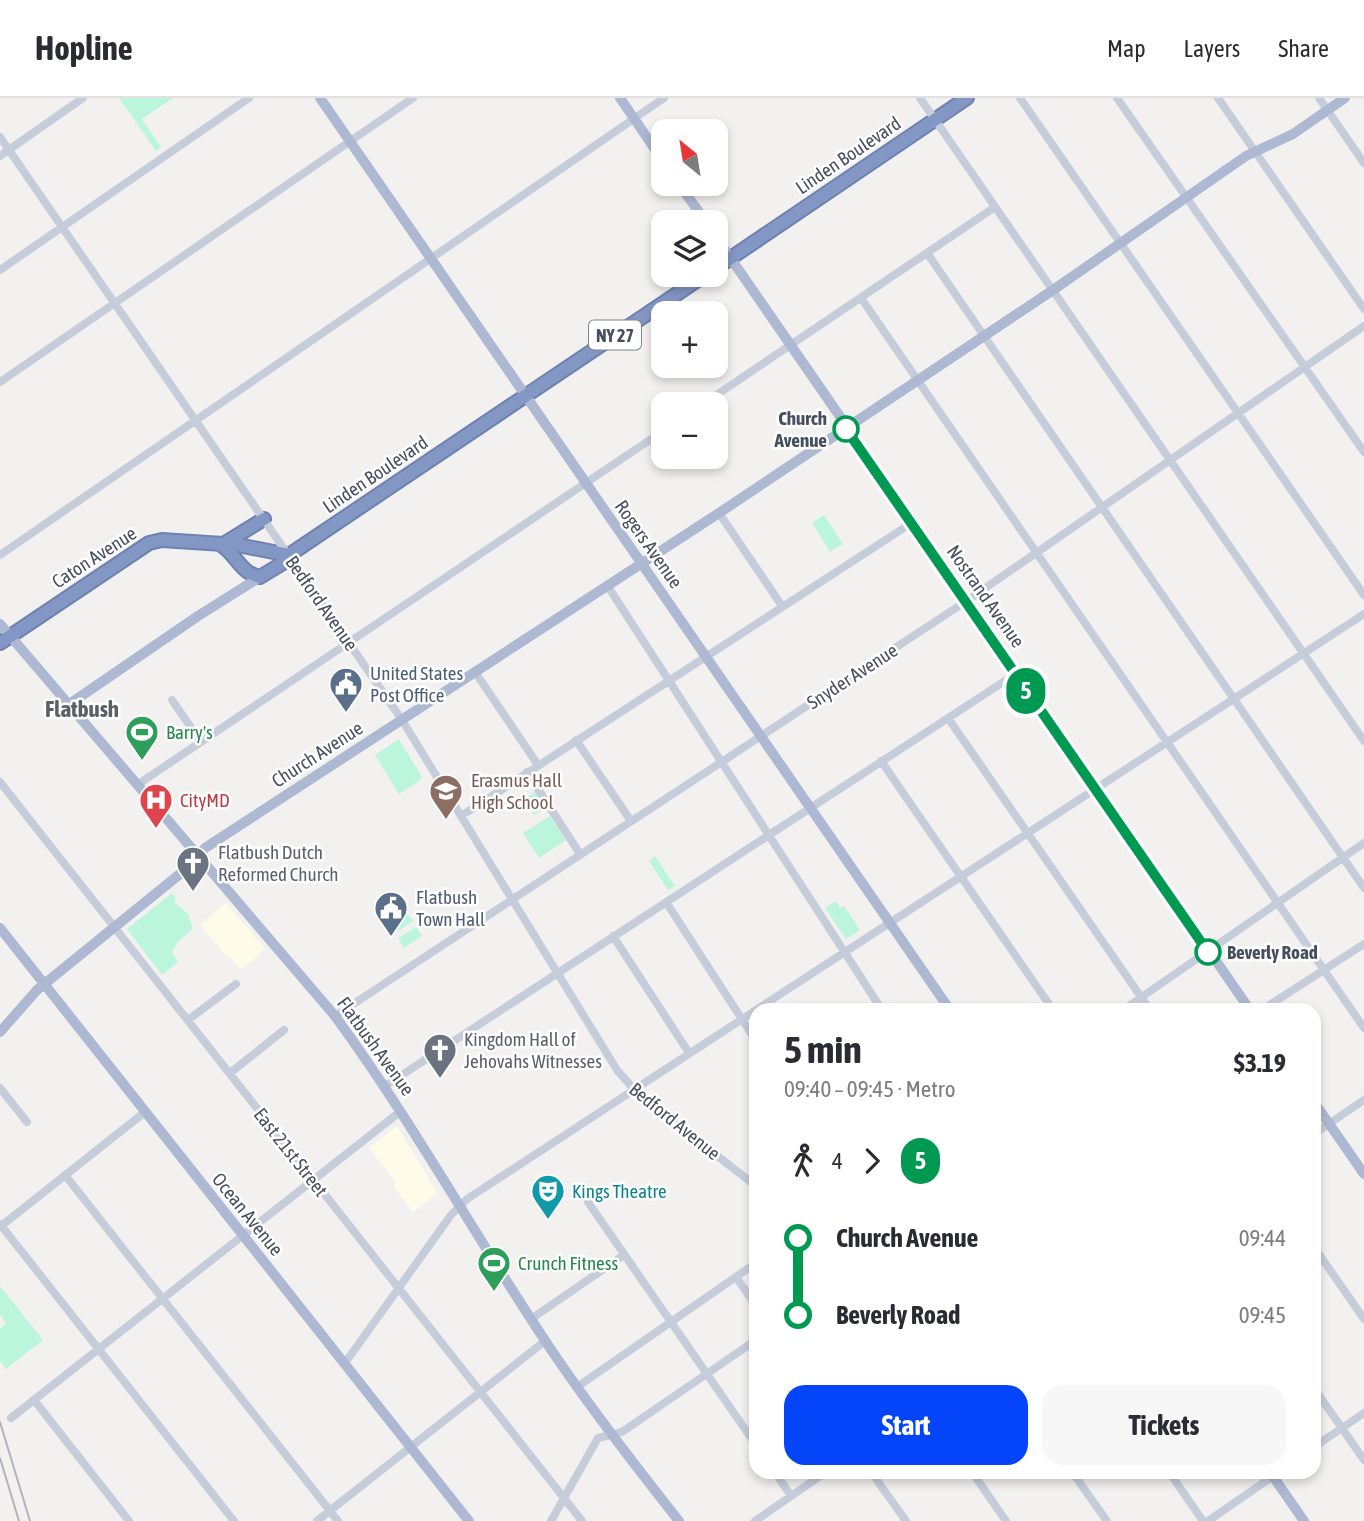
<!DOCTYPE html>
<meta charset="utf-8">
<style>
body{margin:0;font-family:"Asap Condensed",sans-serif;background:#f7f7f7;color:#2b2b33;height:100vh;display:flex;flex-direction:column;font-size:26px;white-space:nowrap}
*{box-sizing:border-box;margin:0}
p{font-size:23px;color:#7c7c81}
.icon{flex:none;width:38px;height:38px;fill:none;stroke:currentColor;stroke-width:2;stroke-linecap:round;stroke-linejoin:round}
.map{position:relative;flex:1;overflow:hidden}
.panel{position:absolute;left:749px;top:905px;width:572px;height:476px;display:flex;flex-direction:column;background:#fff;border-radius:21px;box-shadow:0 4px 10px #0003}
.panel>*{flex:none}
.badge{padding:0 14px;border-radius:23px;font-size:24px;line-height:46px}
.needle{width:46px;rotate:330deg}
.controls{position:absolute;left:651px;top:21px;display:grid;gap:14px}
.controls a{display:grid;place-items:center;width:77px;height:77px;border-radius:14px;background:#fff;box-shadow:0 4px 10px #0003;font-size:35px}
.map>.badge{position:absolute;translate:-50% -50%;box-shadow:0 0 0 4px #fff}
.legs{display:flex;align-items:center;gap:10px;height:77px;padding:0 35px;font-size:23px}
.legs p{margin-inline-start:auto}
.summary{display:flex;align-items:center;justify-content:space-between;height:119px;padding:0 35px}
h1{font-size:38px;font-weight:700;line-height:52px}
.button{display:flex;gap:14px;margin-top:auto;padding:14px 35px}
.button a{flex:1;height:80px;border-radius:21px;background:#0445fa;color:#fff;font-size:28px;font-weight:700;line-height:80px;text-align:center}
.button a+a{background:#f7f7f7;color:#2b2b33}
ul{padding:0 35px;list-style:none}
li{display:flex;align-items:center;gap:24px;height:77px;font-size:26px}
li i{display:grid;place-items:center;width:10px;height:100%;margin:0 9px;background:currentColor}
li i::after{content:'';width:18px;height:18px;margin:-9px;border:5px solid;border-radius:50%;background:#fff}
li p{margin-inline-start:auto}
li:first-child i{background:linear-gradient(#0000 50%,currentColor 0)}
li:last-child i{background:linear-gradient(currentColor 50%,#0000 0)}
header{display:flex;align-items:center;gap:42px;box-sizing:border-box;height:98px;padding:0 35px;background:#fff;border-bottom:2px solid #e1e1e2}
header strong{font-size:33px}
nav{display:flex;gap:38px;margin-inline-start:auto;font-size:24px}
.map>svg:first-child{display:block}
.commercial{fill:#fefce9}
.green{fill:#bbf5db}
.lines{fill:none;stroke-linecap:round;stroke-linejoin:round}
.highway-casing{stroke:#6e82b1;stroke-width:16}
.minor{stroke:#c6cdda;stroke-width:8}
.major{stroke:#adb9d2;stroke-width:10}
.highway{stroke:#8397c5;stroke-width:12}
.rail{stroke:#b2b4bc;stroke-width:2}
.line-1-casing{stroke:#fff;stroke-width:16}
.line-1{stroke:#009952;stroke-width:10}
.stop-1-dot{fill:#fff;stroke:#009952;stroke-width:3.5}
.labels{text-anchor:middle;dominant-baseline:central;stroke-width:5;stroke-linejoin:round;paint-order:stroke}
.shield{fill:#fff;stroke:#7e8490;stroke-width:2}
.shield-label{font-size:18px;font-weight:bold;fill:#464f60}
.street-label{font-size:19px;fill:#464f60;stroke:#fff}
.stop-label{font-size:19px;font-weight:bold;fill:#464f60;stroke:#fff;text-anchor:end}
.service-label{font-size:19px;fill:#4e5e75;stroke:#fff;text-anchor:start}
.leisure-label{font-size:19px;fill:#27864d;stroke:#fff;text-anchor:start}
.education-label{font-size:19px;fill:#785e54;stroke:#fff;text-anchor:start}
.health-label{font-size:19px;fill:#be3a42;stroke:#fff;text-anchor:start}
.worship-label{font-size:19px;fill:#5b616d;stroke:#fff;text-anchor:start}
.culture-label{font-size:19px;fill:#0d838f;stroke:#fff;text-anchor:start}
.quarter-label{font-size:23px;font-weight:bold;fill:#5c5f66;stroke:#fff}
</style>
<header>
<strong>Hopline</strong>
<nav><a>Map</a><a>Layers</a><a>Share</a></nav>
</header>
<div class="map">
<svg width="1364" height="1423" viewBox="0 0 1364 1423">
<rect width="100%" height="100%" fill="#f3f1f0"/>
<!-- commercial -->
<path class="commercial" d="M226,805L265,851L241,872L229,858L227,859L200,827Z
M397,1028L437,1095L413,1114L393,1088L396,1085L369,1050Z"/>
<!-- green -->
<path class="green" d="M119,0H173L142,21L161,49L156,53Z
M824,417L843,446L830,454L812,425Z
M399,641L422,679L419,683L399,696L375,657Z
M536,693L546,709L534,717L524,701Z
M550,718L566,742L539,760L523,735Z
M655,758L675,788L668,792L649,763Z
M172,795L175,800V805L188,816L193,831L178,844L172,854L178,864L162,877L127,831Z
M836,803L840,810L844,808L860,832L846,841L825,810Z
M406,814L413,823L395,835L389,826Z
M416,829L422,838L404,850L398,840Z
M0,1188L43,1242L6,1271L0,1263V1231L6,1225L0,1217Z"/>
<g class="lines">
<defs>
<path id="highway" d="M716,170L967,0
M225,445L264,421
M221,447C237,457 240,475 260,479L283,465L289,457L705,177
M0,545L149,445L162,442L238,447L289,457"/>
</defs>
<!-- highway casing -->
<use href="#highway" class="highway-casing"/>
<!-- minor -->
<path class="minor" d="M920,0L1364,643
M1020,0L1364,497
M1117,0L1364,354
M1218,0L1364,211
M1319,0L1364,65
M0,39L402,622L617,972L639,997L756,1088
M0,58L83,0
M927,155L1364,790
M0,172L249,0
M861,200L1364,930
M0,284L413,0
M703,306L995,109
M719,415L782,508
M0,457L664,0
M607,487L882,912
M475,574L538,667
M172,602L201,644
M948,620L1150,912
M576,642L631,723
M881,663L1053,912
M527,674L580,756
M0,684L582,1423
M137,687L663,333
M461,718L913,424
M666,804L756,943
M613,838L689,955
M756,912L1364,516
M1123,912L1364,745
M1262,912L1364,846
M335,918L968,502L1364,228
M188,922L236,886
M230,975L284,932
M385,988L1017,575
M0,990L27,1024
M1314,1036L1364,1002
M65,1077L338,1423
M588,1104L756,1347
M0,1126L234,1423
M1,1128L145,1014
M1314,1149L1364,1221
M736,1179L756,1208
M531,1221L624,1157
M345,1265L451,1117L467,1101L756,912
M577,1289L756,1165
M1314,1290L1364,1362
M34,1302L129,1423
M11,1320L401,1013
M1314,1349L1364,1315
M775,1374L791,1398
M871,1374L906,1423
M972,1374L1006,1423
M1072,1374L1107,1423
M1169,1374L1203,1423
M317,1423L545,1243
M551,1423L598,1340L622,1334L756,1242
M755,1423L826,1374
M1208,1423L1279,1374"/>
<!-- major -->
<path class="major" d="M320,0L950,912
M620,0L663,63
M679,86L706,124
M716,139L1250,912
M0,526L335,918C412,1023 474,1136 546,1244C587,1306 633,1365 679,1423
M68,607L198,518L260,479
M0,830L469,1423
M0,934L37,892L191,767L205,750L719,415L1053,192L1246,58L1293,36L1345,0
M1314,1004L1364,1076
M1270,1374L1304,1423"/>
<!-- highway -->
<use href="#highway" class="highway"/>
<!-- rail -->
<path class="rail" d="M0,1324L30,1423
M0,1360L19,1423"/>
</g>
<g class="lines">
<defs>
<path id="line-1" d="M846,331L1208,854"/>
</defs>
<!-- line-1 casing -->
<use href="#line-1" class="line-1-casing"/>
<!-- line-1 -->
<use href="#line-1" class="line-1"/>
</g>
<!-- icons -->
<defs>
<symbol id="civic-pin" viewBox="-11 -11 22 30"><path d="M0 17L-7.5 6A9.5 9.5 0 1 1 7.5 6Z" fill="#5c6f8a" stroke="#fff"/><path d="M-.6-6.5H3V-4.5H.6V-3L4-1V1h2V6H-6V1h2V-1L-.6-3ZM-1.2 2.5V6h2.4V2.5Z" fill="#fff"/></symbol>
<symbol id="stadium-pin" viewBox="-11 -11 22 30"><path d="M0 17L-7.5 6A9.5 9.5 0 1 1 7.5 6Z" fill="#2e9e5b" stroke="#fff"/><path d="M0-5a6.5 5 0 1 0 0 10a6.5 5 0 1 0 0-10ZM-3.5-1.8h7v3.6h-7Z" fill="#fff"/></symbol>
<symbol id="school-pin" viewBox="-11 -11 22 30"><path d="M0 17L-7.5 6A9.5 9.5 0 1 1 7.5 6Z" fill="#8d6e63" stroke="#fff"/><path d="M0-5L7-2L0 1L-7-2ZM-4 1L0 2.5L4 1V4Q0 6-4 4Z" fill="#fff"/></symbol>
<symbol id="hospital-pin" viewBox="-11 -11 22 30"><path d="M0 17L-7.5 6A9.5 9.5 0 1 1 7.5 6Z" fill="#e0444e" stroke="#fff"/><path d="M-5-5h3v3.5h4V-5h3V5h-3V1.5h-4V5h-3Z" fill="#fff"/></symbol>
<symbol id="church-pin" viewBox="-11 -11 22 30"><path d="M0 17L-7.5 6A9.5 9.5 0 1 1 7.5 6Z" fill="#6b7280" stroke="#fff"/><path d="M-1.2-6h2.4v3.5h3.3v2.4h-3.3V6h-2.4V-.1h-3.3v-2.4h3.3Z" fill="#fff"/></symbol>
<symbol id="theatre-pin" viewBox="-11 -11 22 30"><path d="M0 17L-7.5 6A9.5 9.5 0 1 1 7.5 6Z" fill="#0f9aa8" stroke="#fff"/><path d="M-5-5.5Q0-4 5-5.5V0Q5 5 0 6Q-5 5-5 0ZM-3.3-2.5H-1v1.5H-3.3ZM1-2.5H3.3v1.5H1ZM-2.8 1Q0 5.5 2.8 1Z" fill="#fff"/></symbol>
</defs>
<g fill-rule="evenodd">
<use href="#civic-pin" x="327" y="567" width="38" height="52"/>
<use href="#stadium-pin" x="123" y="615" width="38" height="52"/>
<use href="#school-pin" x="427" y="674" width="38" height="52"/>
<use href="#hospital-pin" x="137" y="683" width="38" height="52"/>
<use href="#church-pin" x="174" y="746" width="38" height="52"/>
<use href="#civic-pin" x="372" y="791" width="38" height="52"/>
<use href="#church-pin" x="421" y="933" width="38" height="52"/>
<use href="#theatre-pin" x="529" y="1074" width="38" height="52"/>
<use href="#stadium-pin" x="475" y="1146" width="38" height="52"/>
</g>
<!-- markers -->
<g class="stop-1-dot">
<circle cx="846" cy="331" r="12"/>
<circle cx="1208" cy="854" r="12"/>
</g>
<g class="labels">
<!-- shield labels -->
<rect class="shield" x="589" y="222.5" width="52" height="29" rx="5"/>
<g class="shield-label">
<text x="615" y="237">NY 27</text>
</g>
<!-- street labels -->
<g class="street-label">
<text transform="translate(848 57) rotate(-34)">Linden Boulevard</text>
<text transform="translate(375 376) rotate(-34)">Linden Boulevard</text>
<text transform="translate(649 446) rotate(55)">Rogers Avenue</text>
<text transform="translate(94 459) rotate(-33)">Caton Avenue</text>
<text transform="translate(986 498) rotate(55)">Nostrand Avenue</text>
<text transform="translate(322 505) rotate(55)">Bedford Avenue</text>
<text transform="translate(852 578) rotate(-33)">Snyder Avenue</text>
<text transform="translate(317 656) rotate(-33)">Church Avenue</text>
<text transform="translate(376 948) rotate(54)">Flatbush Avenue</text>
<text transform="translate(675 1023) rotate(39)">Bedford Avenue</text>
<text transform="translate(291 1054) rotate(52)">East 21st Street</text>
<text transform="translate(248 1116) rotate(51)">Ocean Avenue</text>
</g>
<!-- stop labels -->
<g class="stop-label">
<text x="827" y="320">Church<tspan x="827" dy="22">Avenue</tspan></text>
<text x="1227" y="854" text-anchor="start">Beverly Road</text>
</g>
<!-- service labels -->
<g class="service-label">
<text x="370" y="575">United States<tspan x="370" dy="22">Post Office</tspan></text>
<text x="416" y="799">Flatbush<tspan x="416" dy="22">Town Hall</tspan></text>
</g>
<!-- leisure labels -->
<g class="leisure-label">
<text x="166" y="634">Barry's</text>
<text x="518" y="1165">Crunch Fitness</text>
</g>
<!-- education labels -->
<g class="education-label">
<text x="471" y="682">Erasmus Hall<tspan x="471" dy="22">High School</tspan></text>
</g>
<!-- health labels -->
<g class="health-label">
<text x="180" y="702">CityMD</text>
</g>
<!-- worship labels -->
<g class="worship-label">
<text x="218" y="754">Flatbush Dutch<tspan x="218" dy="22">Reformed Church</tspan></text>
<text x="464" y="941">Kingdom Hall of<tspan x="464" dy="22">Jehovahs Witnesses</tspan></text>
</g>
<!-- culture labels -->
<g class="culture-label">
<text x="572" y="1093">Kings Theatre</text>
</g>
<!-- quarter labels -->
<g class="quarter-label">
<text x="82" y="611">Flatbush</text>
</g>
</g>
</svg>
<div class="controls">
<a><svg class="needle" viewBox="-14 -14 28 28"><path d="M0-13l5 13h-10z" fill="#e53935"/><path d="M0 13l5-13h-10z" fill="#7c7c81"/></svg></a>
<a><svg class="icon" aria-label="layers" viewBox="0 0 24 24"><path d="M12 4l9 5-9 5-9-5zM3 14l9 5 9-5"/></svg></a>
<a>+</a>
<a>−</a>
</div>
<b class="badge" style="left:1026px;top:593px;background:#009952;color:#fff">5</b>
<section class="panel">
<div class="summary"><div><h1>5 min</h1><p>09:40 – 09:45 · Metro</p></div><b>$3.19</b></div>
<div class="legs"><svg class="icon" aria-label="walk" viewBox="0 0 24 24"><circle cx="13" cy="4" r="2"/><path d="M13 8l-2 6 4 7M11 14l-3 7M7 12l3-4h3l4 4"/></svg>4<svg class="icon" aria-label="forward" viewBox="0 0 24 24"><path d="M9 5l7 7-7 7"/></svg><b class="badge" style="background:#009952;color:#fff">5</b></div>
<ul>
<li><i style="color:#009952"></i><b>Church Avenue</b><p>09:44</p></li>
<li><i style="color:#009952"></i><b>Beverly Road</b><p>09:45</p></li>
</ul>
<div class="button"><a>Start</a><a>Tickets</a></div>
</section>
</div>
